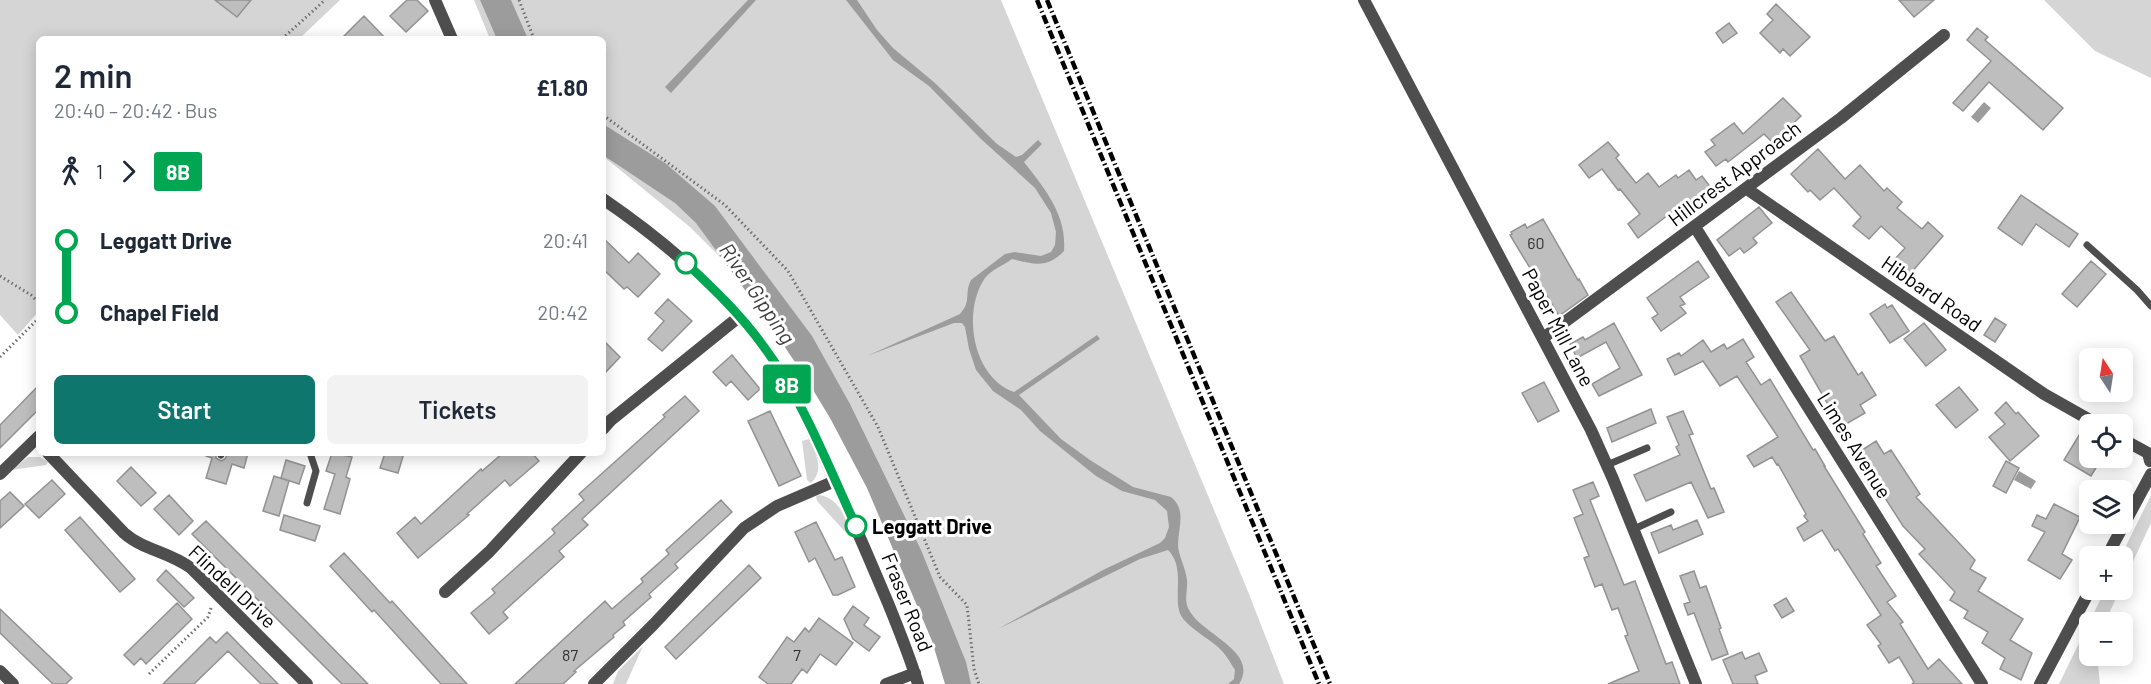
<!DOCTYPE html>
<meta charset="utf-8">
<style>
body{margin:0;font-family:Barlow,sans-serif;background:#f2f2f3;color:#1f2937;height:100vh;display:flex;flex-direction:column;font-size:22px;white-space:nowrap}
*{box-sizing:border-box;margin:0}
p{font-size:20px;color:#747a83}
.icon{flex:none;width:33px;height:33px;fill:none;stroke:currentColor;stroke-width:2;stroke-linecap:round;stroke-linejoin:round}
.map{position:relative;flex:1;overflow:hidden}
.sheet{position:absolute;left:36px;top:36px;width:570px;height:420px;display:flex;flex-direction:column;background:#fff;border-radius:9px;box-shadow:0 3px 15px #0003}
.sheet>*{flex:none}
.badge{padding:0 12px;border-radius:4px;font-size:21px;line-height:39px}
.needle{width:39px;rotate:348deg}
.controls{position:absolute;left:2079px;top:348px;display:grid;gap:12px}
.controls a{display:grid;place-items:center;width:54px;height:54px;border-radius:9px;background:#fff;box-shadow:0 3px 15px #0003;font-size:30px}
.map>.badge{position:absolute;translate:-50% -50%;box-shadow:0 0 0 3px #fff}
.legs{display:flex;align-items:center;gap:9px;height:66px;padding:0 18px;font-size:20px}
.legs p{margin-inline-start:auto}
.summary{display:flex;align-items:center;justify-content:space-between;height:102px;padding:0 18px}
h1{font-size:33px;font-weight:600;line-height:45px}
.cta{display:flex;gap:12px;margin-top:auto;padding:12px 18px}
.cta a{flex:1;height:69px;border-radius:9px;background:#0f766e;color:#fff;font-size:24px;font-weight:600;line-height:69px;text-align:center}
.cta a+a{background:#f2f2f3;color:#1f2937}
ul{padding:0 18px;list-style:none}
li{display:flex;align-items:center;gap:21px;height:72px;font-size:22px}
li i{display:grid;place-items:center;width:9px;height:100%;margin:0 8px;background:currentColor}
li i::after{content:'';width:15px;height:15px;margin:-8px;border:4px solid;border-radius:50%;background:#fff}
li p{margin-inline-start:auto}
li:first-child i{background:linear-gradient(#0000 50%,currentColor 0)}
li:last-child i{background:linear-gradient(currentColor 50%,#0000 0)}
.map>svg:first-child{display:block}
.green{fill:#d5d5d5}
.water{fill:#9c9c9c}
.building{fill:#bebebe;stroke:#929292;stroke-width:1.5}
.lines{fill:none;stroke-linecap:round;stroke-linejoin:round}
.path{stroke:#707070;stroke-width:3;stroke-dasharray:1.5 3;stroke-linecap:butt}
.service{stroke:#4e4e4e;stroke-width:7}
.minor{stroke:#4e4e4e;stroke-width:12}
.tertiary{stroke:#4e4e4e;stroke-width:12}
.rail{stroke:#000;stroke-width:4.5;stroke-dasharray:9 3 1.5 3;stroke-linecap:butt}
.line-1-casing{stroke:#fff;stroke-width:14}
.line-1{stroke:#00a651;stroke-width:9}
.stop-1-dot{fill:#fff;stroke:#00a651;stroke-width:3}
.labels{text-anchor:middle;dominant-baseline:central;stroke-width:6;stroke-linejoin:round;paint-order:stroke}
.number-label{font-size:16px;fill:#303030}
.street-label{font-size:20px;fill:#000;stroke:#fff}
.stop-label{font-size:20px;font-weight:bold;fill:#000;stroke:#fff;text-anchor:start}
.water-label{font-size:21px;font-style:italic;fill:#3d3d3d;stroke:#fff}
</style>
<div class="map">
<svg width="2151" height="684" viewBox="0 0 2151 684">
<rect width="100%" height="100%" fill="#fff"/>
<!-- green -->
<path class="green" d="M0,0H340L299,39H39V311L18,335L0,315Z
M474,0H1001L1247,589L1284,684H951L920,582L787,324L690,227L603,156V39H490Z
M2044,0H2151V78L2095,51Z
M809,439C816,455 825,469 811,483L807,480L802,441Z
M28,457H40L48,462L46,465L11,470Z
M820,495C840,499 845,518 853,535L850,537L817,501L816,496Z
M2151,495V523L2123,583L2121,556Z
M2105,590H2120L2105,622H2090V656H2097L2100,684H2059Z
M643,646L626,684H613L618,671Z"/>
<!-- water -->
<path class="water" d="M480,0H511L528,39H497Z
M748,0H756L671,93L665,87Z
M846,0H857L877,30L893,48L935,83L997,144L1016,157L1022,155L1038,140L1042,144L1024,162C1045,189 1067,215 1064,251C1047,269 1034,264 1012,259C1004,265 991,270 985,278C962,311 972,377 1014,392L1097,335L1100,339L1019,395L1061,439L1090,460L1133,487L1171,497C1187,510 1178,528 1178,545C1178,554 1186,569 1187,580C1188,589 1184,599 1188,608C1200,635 1260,650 1239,684H1228L1234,679L1235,670C1230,662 1225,653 1218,647C1209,639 1188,627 1182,617C1171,600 1187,569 1168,550L1140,559L998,629L1103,570L1160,543L1165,538L1169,527L1167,511L1155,500L1122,491L1096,476L1040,431L1021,410L993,391L976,370L969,349L965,327L962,323H954L867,356L960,314C972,301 964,293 971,280L1005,254L1015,252L1041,256L1051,252L1055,245L1056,232L1051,213L1035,188L981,139L929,86L893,60Z
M1984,102L1991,108L1978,123L1971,117Z
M603,124L665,163L715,206L812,336L850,404L921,550L966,662L971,684H945L932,641L867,488L830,418L807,380L764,316L696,223L675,203L603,155Z
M2019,471L2036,481L2031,489L2014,480Z"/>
<!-- building -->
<path class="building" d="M215,0H251L237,17Z
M407,0H417L428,11L406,32L390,16Z
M1899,0H1934L1914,17Z
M1776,4L1810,37L1790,56L1783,49L1780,53L1760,33L1773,20L1767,14Z
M364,16L386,39H341Z
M1729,23L1737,33L1723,43L1716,33Z
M1977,28L1988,37L1985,40L2063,108L2043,130L1989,82L1963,111L1953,103L1991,61L1967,40Z
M1783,98L1801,116L1773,143L1764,134L1728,162L1726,159L1716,166L1705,152L1715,145L1711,140L1734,123L1743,134Z
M1608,142L1619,155L1616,158L1636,183L1648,173L1659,187L1676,175L1678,178L1689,170L1696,180L1702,176L1712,189L1680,214L1676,209L1638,238L1628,224L1640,214L1620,189L1618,190L1602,169L1589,178L1579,165Z
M1818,149L1845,179L1860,165L1884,191L1887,188L1902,202L1897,208L1922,229L1928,222L1943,236L1910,274L1894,260L1905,248L1881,226L1869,239L1853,226L1861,217L1834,188L1820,200L1810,190L1808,192L1791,174Z
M2021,195L2078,234L2069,247L2036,224L2022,245L1998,228Z
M1759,207L1772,223L1753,238L1757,243L1751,248L1744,253L1740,248L1729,256L1717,240Z
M1543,219L1578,280L1579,279L1588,295L1559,316L1510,235L1512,234L1511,232L1525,224L1527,228Z
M603,238L629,263L638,253L660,274L638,297L627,287L624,289L603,269Z
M1698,261L1709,277L1680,297L1685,304L1680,306L1686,313L1661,331L1652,318L1658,314L1647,298Z
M2091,261L2106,274L2077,307L2062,294Z
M1791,292L1825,341L1834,336L1858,375L1862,372L1876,395L1860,405L1865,413L1841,427L1800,356L1810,350L1776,302Z
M668,299L692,321L662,351L648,339L664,321L655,313Z
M1885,304L1887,308L1892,305L1909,331L1890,343L1870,314Z
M1995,318L2006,325L1995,342L1984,335Z
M1614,323L1642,375L1599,396L1592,384L1620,368L1606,342L1577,358L1570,344L1583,337L1585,340Z
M1924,323L1946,350L1926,366L1904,339Z
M1743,339L1754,357L1746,362L1761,385L1770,379L1813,450L1815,449L1825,466H1824L1865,532L1863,534L1881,563L1876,566L1896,596L1887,602L1903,622L1900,624L1928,669L1939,659L1962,684H1912L1914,682L1899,657L1889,663L1878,646L1881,644L1867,625L1881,615L1838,549L1835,551L1822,530L1804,541L1797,528L1808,521L1804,516L1806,514L1778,464L1777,465L1772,457L1754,467L1747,456L1778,437L1737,376L1720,386L1703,361L1675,375L1667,359L1679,353L1681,356L1703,340L1711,352L1724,344L1727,349Z
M603,340L620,357L603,375Z
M732,355L760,389L748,400L731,381L726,386L713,372Z
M1544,382L1559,411L1538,422L1522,393Z
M39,385V409L0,448V425Z
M1959,387L1978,410L1956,428L1936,405Z
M685,396L699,411L582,519L588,525L559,551L564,557L503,612L508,618L489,634L471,613L495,593L492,589L555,533L552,529L584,500L579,494L665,417L663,415Z
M2006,402L2016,414L2018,412L2039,436L2010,461L1989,437L2005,424L1995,413Z
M1651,409L1656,423L1612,442L1607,428Z
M770,411L801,476L779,486L748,421Z
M1683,411L1693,434L1689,435L1711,489L1714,488L1724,512L1708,518L1691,482L1646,501L1634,475L1680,455L1676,447L1679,445L1667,417Z
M2081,432L2090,437V458H2102L2091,476L2064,460Z
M1876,441L1884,454L1891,450L1920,494L1916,497L1975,560L1970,569L1986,578L1978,591L2023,619L2010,640L2032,653L2021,680L2000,669L2005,658L1982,643L1988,632L1964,618L1968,611L1950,600L1955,592L1919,554L1925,549L1903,526L1873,479L1865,466L1869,463L1862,450Z
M206,453H216V458L221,461L225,459L228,453H248L244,468L232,464L226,484L206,478L212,458L206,456Z
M332,453L352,457L346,477L350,479L340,514L324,509L335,474L326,471Z
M385,453H404L398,473L380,468Z
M503,453H532L539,461L510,486L505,480L467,514L469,515L418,558L397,533L415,517L421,524L481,469L482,471Z
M286,460L305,466L299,484L281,478Z
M2006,461L2019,468L2006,493L1993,486Z
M131,467L156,493L141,506L117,481Z
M274,476L289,481L279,516L263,511Z
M52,480L65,494L39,518L25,504Z
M1593,482L1599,496L1590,500L1624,585L1635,581L1666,664L1672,662L1680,684H1608L1639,671L1625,636L1628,635L1618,608L1612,610L1602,584L1595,587L1584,558L1589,556L1574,518L1583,514L1573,490Z
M10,492L24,506L0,528V501Z
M169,495L193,521L179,535L154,509Z
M721,500L732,512L675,564L678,568L649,594L651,597L623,622L625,625L613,635L614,637L574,671L576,672L563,684H515L605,601L612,609L627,596L643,582L641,579L669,554L666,550Z
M2054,504L2080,517L2062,554L2072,560L2060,579L2028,560L2045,532L2032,526L2037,515L2046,519Z
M284,515L320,526L315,541L280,530Z
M80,517L135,579L120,592L65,530Z
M1697,520L1703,534L1659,553L1651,533L1671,525L1673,530Z
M206,521L308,623L368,684H342L192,534Z
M816,522L835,560L842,557L855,587L838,595H833L815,558L809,562L795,532Z
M344,553L390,603L392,601L467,684H441L374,610L372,612L330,566Z
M749,565L761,578L676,659L665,647Z
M166,570L194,598L184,607L157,580Z
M1694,571L1700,588L1706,586L1721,628L1719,629L1728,654L1712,660L1694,613L1688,615L1684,604L1690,602L1680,576Z
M1786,598L1794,611L1782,618L1774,605Z
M177,603L192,619L146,664L141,658L134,665L124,655Z
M853,606L869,618L864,625L880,637L869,651L853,639L844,619Z
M0,609L72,678L66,684H53L0,633Z
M819,618L853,643L836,665L820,654L807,673L802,669L791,684H768L759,677L787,637L794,642L805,628L809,632Z
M227,632L278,684H261L228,651L194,684H163L210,637L216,643Z
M1742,652L1745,659L1759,653L1767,671L1755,676L1758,684H1733L1723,660Z"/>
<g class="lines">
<!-- path -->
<path class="path" d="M519,0L534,39
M282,39L325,0
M603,115L725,205L788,271L878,427L940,577L967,605L974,669L979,684
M0,276L31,295L39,303
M0,357L39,318
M344,453L351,455V453
M149,674L208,617L211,608"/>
<!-- service -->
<path class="service" d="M2087,245L2137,290L2151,306
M221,455L222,453
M1607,465L1647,448
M307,503L316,471L310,453
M1634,529L1671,512"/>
<!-- minor -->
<path class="minor" d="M435,0L452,39
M1364,0L1591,430L1613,479L1696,684
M1747,189L2044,394L2097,424
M603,199C663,240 719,287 763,346C792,382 810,428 830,470C850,514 869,558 888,603C899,630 910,657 918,684
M1695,227L1982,684
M1543,338L1841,118L1944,35
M603,429L611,420L740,316
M2122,439L2148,453L2150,461
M48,453L124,533C143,550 170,552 191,568L307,684
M0,474L39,436
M2107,556L2151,474
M445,592L489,552L581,453
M0,671L13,684
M886,684L915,673
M2040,684L2090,590"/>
<!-- tertiary -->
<path class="tertiary" d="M594,684L654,624L744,528L777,506L835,481"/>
<!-- rail -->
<path class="rail" d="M1037,0L1319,684
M1047,0L1330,684"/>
</g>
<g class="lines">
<defs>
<path id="line-1" d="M686,263C714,289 742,316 764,347C802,398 829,468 856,526"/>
</defs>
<!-- line-1 casing -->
<use href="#line-1" class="line-1-casing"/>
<!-- line-1 -->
<use href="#line-1" class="line-1"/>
</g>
<!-- markers -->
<g class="stop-1-dot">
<circle cx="686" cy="263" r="10"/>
<circle cx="856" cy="526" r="10"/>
</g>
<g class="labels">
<!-- number labels -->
<g class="number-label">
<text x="1536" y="242">60</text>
<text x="570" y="654">87</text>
<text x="797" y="654">7</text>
</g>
<!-- street labels -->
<g class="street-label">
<text transform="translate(1734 173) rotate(-37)">Hillcrest Approach</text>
<text transform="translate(1932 293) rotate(35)">Hibbard Road</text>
<text transform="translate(1559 327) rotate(62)">Paper Mill Lane</text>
<text transform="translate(1855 445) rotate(58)">Limes Avenue</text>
<text transform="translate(233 586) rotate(43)">Flindell Drive</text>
<text transform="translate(908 602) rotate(68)">Fraser Road</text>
</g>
<!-- stop labels -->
<g class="stop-label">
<text x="872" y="526">Leggatt Drive</text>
</g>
<!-- water labels -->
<g class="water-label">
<text transform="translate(758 293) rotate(56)">River Gipping</text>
</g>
</g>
</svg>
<div class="controls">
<a><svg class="needle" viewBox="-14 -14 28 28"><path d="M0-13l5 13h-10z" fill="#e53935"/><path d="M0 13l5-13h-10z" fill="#747a83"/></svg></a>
<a><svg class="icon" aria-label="locate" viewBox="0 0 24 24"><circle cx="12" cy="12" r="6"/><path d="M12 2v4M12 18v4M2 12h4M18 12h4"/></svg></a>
<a><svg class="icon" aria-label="layers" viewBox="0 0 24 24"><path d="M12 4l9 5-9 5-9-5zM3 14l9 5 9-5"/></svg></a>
<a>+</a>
<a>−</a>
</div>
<b class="badge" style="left:787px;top:384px;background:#00a651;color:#fff">8B</b>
<section class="sheet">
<div class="summary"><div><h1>2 min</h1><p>20:40 – 20:42 · Bus</p></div><b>£1.80</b></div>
<div class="legs"><svg class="icon" aria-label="walk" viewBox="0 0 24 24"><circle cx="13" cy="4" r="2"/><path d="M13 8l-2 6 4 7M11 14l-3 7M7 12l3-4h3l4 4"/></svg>1<svg class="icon" aria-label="forward" viewBox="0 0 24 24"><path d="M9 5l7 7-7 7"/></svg><b class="badge" style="background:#00a651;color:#fff">8B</b></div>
<ul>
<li><i style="color:#00a651"></i><b>Leggatt Drive</b><p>20:41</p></li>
<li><i style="color:#00a651"></i><b>Chapel Field</b><p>20:42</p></li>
</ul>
<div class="cta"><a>Start</a><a>Tickets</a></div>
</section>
</div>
